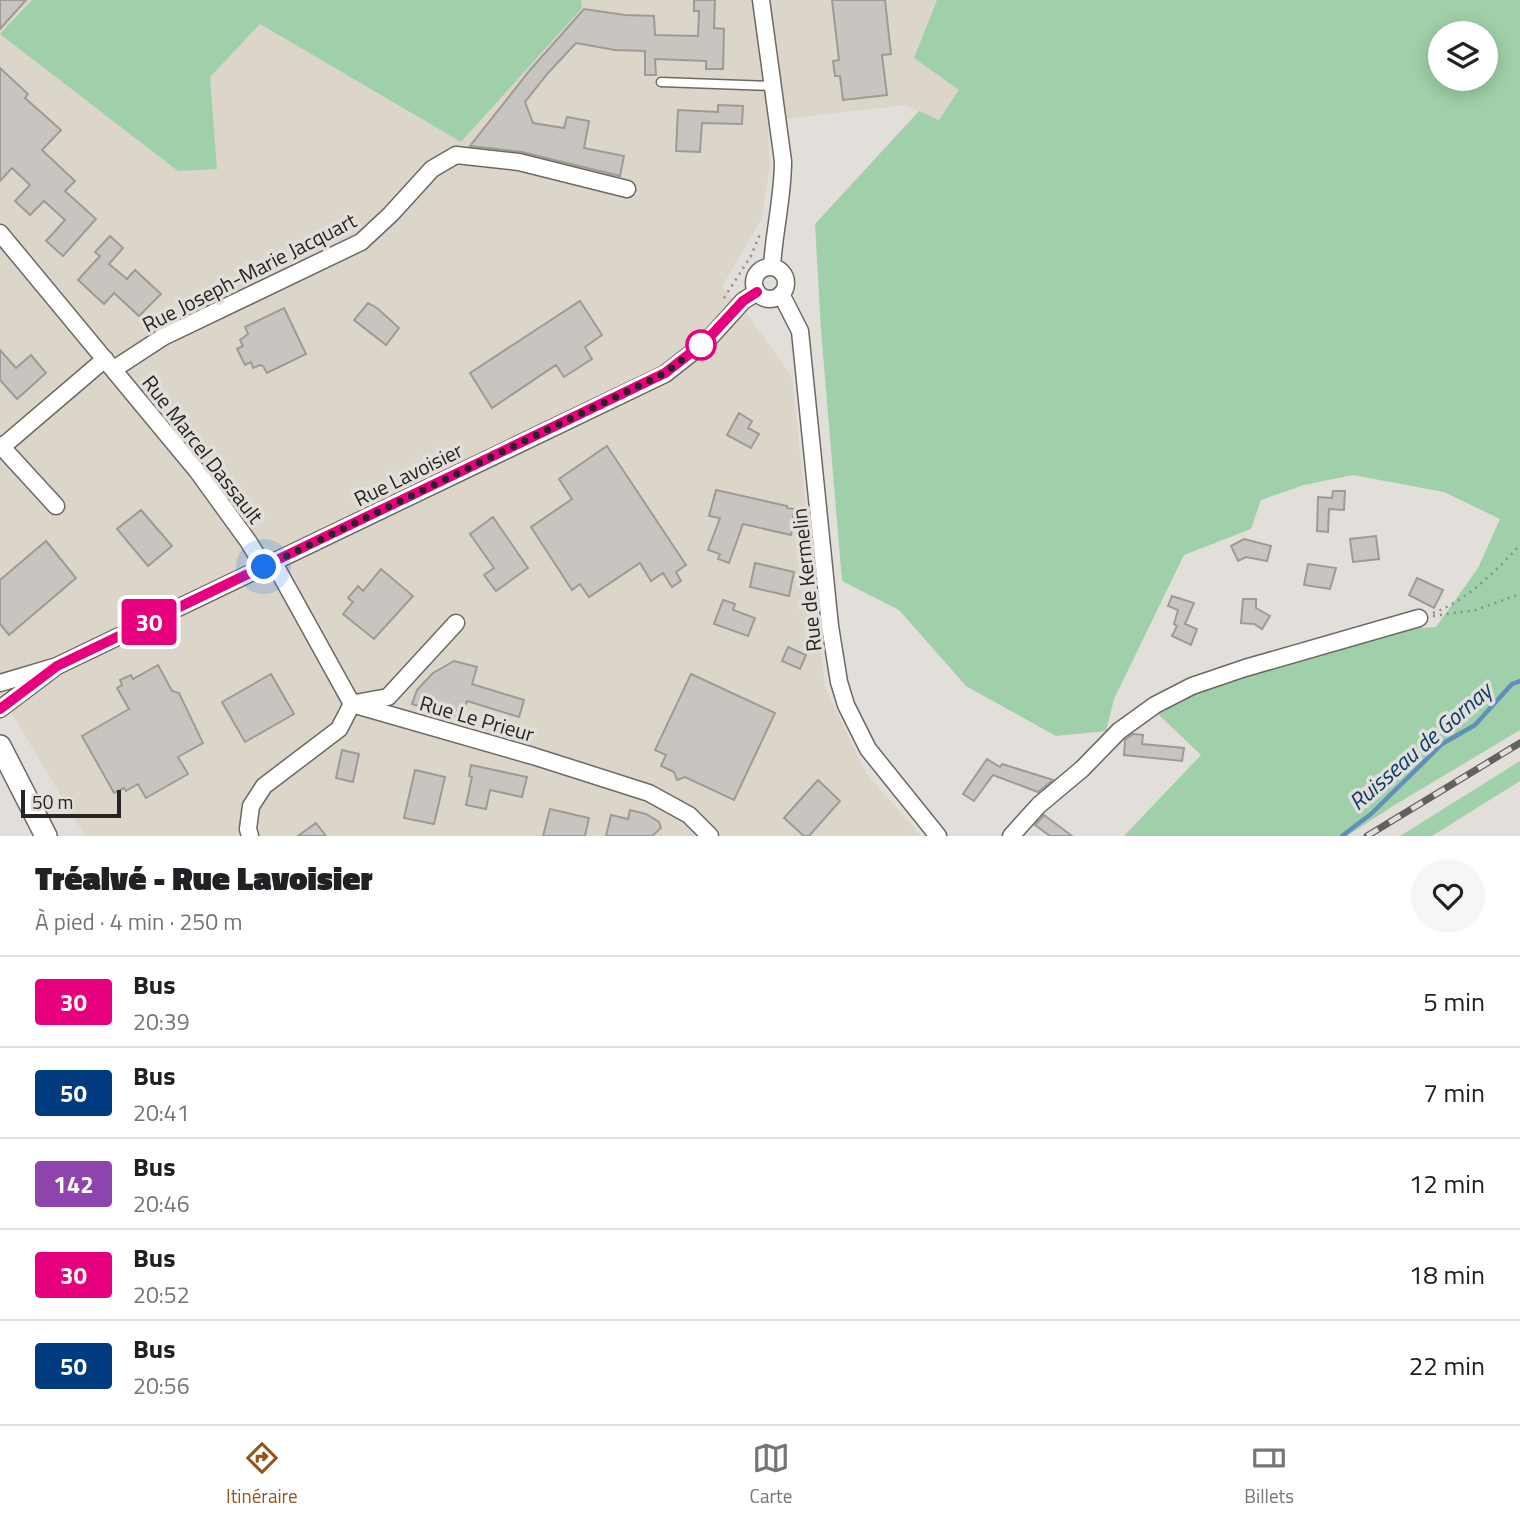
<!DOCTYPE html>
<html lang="fr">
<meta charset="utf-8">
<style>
body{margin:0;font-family:"Titillium Web",sans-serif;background:#f6f6f6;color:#202124;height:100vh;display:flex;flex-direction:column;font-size:26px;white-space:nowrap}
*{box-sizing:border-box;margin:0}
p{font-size:23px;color:#757577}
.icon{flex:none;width:38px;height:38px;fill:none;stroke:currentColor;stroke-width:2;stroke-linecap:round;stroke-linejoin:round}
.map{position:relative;height:836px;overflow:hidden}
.drawer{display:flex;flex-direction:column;background:#fff;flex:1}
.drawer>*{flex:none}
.badge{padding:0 14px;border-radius:5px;font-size:24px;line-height:46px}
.buttons{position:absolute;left:1428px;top:21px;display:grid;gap:14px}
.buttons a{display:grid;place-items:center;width:70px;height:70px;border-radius:50%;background:#fff;box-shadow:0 4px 18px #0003;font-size:35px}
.scale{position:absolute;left:21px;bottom:18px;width:100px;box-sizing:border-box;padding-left:7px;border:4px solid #262524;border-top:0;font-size:19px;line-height:24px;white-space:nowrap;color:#262524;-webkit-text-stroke:5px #e2dfda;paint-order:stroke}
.you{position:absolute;width:35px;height:35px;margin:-18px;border:5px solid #fff;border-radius:50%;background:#1a73e8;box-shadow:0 0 0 10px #1a73e833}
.map>.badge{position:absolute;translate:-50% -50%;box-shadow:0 0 0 4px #fff}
.round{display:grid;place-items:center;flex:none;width:74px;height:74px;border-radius:37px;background:#f6f6f6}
.head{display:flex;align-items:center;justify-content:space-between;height:119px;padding:0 35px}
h1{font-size:33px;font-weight:800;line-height:52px}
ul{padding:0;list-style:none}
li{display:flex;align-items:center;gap:21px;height:91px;padding:0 35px;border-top:2px solid #e0e0e0}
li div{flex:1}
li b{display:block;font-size:26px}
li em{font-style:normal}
li .badge{min-width:77px;font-weight:700;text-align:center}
.menu{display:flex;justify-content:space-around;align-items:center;height:98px;border-top:2px solid #e0e0e0;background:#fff;font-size:19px;color:#757577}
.menu a{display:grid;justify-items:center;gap:4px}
.menu .on{color:#93531c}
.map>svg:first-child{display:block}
.built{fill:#dcd5c9}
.green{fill:#a0d0a9;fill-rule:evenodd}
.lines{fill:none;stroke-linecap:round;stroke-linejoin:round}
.stream{stroke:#618fba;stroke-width:4.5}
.building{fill:#c8c5c0;stroke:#9d9b96;stroke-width:2}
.lane-casing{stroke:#6c6965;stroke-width:11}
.street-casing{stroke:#6c6965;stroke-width:19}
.secondary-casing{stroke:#6c6965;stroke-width:24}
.path{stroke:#8e8c88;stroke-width:2.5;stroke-dasharray:2 5;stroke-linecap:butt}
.lane{stroke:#fff;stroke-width:8}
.street{stroke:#fff;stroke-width:16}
.secondary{stroke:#fff;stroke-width:21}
.rail-casing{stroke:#62615e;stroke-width:7}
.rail{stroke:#e2dfda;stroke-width:4.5;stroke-dasharray:13;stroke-linecap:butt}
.line-casing{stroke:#fff;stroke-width:16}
.line{stroke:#e6007e;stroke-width:10}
.walk{stroke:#262524;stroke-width:7;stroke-dasharray:0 12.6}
.stop-dot{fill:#fff;stroke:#e6007e;stroke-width:3.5}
.labels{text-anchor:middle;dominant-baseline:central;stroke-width:7;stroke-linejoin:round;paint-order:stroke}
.street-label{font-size:21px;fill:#262524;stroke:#e2dfda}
.water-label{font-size:23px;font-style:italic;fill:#0d3f66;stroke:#e2dfda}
</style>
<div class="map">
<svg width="1520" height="836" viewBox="0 0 1520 836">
<rect width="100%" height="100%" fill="#e2dfda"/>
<!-- built -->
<path class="built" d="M0,0H32L0,34L217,169L210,77L260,24L461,142L582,8L581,0H937L915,58L960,90L939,120L905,105L768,121L770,166L761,220L722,287L747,314L792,377L825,687L866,773L921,836H85L0,694Z"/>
<!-- green -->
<path class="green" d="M32,0H581L582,8L461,142L260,24L210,77L217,169L178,171L0,34Z
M937,0H1520V730L1393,806L1347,836H1124L1201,755L1157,713L1200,691L1304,658L1418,628L1436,627L1478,568L1500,519L1444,492L1353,475L1304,485L1261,500L1251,529L1184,555L1114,699L1106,731L1056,736L966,686L899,610L842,581L821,330L815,224L919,111L939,120L959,90L914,58ZM1440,33H1486V79H1440Z
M1520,761V781L1432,836H1400Z"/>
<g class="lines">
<!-- stream -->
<path class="stream" d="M1342,836L1371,814L1442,744L1475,725L1512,684L1520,681"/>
</g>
<!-- building -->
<path class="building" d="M0,0H26L0,29Z
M694,0H715L714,28L724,29L723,69H706V61L655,59L656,75H645V51L615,50L576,43L548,73L525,102L533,123L564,128L567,117L589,121L584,148L624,156L620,176L522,152L470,146L530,70L584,9L625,15L654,16L655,35L698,36L699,11H694Z
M832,0H885L891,54L882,55L887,95L843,100L840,76H835L833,61L839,60Z
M0,68L28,94L25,98L61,130L42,150L75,181L65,191L96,219L63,256L46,241L65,220L44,201L30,215L15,201L30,185L12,168L0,181Z
M718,105L743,106L742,124L702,123L700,152L676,151L678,110L718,112Z
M110,236L123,248L109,264L127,279L135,270L161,294L139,316L114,293L104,304L78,280L100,256L95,252Z
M580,301L602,335L585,347L592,359L564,377L556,365L492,408L470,373Z
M368,303L377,308L399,328L386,345L354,320Z
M284,308L306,354L267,373L263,366L260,365L253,368L251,362L245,365L237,349L243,346L240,340L248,334L245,327Z
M0,350L16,368L31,355L46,373L17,399L0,380Z
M739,413L752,421L748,428L759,434L751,448L727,435Z
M607,446L686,565L676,572L681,581L672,587L663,573L651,581L640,563L589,597L580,584L572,590L531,527L572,499L559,479Z
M716,490L787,506V508L794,509L793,518L795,519L791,535L743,524L729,563L718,559L720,554L708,550L720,518L709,516Z
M1333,491H1345L1344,510L1329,509L1328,532L1317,531L1318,497L1332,498Z
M141,510L172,546L148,566L117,529Z
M493,517L528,568L496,591L484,575L494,568L470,534Z
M1376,536L1379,559L1353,562L1350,539Z
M1244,539L1271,546L1267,561L1246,557L1238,561L1231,546Z
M46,541L76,578L9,635L0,624V580Z
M755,563L794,572L789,596L750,587Z
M1308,564L1336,568L1330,589L1304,585Z
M381,569L413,596L374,639L343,614L353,602L348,598L358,586L363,591Z
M1417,578L1443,590L1434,608L1409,595Z
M1172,596L1194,603L1185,624L1197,629L1191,645L1172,636L1177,626L1174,624L1178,610L1168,606Z
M1243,599H1256V608L1270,616L1262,629L1254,624L1241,623Z
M723,600L735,604L733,610L755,618L748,636L714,624Z
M788,647L806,655L800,669L782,661Z
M454,661L477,667L472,684L524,700L519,717L467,701L462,718L412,704L417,690L433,673Z
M158,665L172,691L179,693L203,743L178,757L188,774L146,798L138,784L126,791L124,788L114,793L82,736L129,709L117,688L122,685L120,680L131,675L133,679Z
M271,674L294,714L245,742L222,702Z
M691,674L775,713L734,800L685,777L677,780L674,772L661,766L666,755L655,750Z
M1133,734L1143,735L1142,744L1184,748L1182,761L1124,755L1125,740Z
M342,750L359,754L353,782L336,778Z
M987,759L1000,767L1002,764L1053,780L1038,792L993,775L974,801L963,794Z
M471,765L527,777L522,797L490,790L486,809L466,805L472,777L469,776Z
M415,770L445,777L434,824L404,818Z
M818,780L840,801L809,836H804L784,818Z
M550,809L589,818L585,836H543Z
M630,810L646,814L659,822L661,828L652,836H606L611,815L628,819Z
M1044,815L1072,836H1050L1035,825Z
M316,823L326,836H298Z"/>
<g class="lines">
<defs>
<path id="lane" d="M661,82L774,86"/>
<path id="street" d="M761,0L783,161C783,197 774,231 772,267
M0,233L198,472L248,541L264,567
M754 283a16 16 0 1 1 32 0a16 16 0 1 1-32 0Z
M781,294L800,331L830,626L839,682L846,705L868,749L938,836
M114,369L163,337L361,242L391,214L432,169L456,155L519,162L627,189
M0,445L56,506
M2,447L105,359
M57,666L665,374L707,341L743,301L757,292
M0,683L57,666L0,709
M355,703L388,697L456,623
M352,704L533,756L649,793L689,815L710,836
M250,836L248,829L251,806L264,786L339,729L352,704L274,563
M1011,836L1039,805L1082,769L1119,731L1155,705L1192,686L1245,668L1419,618"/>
<path id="secondary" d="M0,746L46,836"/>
</defs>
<!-- lane casing -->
<use href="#lane" class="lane-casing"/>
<!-- street casing -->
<use href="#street" class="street-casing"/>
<!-- secondary casing -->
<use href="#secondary" class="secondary-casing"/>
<!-- path -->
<path class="path" d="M724,298L751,256L760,234
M1433,613C1466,601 1496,571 1520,545
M1433,616L1476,610L1520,594"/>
<!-- lane -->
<use href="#lane" class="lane"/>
<!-- street -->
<use href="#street" class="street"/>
<!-- secondary -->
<use href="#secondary" class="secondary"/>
<defs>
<path id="rail" d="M1367,836L1520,743"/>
</defs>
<!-- rail casing -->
<use href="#rail" class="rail-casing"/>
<!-- rail -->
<use href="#rail" class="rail"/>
</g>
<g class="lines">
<defs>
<path id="line" d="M0,709L57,666L665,373L706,341L743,301L757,292"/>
</defs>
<!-- line casing -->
<use href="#line" class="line-casing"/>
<!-- line -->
<use href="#line" class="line"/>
<!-- walk -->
<path class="walk" d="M264,567L665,373L701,345"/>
</g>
<!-- markers -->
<circle class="stop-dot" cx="701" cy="345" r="14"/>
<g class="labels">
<!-- street labels -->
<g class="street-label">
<text transform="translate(249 272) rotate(-27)">Rue Joseph-Marie Jacquart</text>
<text transform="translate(203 449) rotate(52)">Rue Marcel Dassault</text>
<text transform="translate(408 474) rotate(-26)">Rue Lavoisier</text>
<text transform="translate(806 580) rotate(-96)">Rue de Kermelin</text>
<text transform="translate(477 718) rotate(16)">Rue Le Prieur</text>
</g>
<!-- water labels -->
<g class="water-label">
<text transform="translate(1420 746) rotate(-41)">Ruisseau de Gornay</text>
</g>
</g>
</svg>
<div class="buttons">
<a><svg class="icon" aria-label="layers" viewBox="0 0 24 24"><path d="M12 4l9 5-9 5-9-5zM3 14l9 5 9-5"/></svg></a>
</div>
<div class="scale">50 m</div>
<div class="you" style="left:264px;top:567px"></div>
<b class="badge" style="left:149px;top:622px;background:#e6007e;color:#fff">30</b>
</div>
<section class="drawer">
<div class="head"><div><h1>Tréalvé - Rue Lavoisier</h1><p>À pied · 4 min · 250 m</p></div><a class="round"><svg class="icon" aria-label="heart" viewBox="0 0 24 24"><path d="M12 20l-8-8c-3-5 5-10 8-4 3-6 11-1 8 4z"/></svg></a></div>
<ul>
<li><span class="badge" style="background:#e6007e;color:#fff">30</span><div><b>Bus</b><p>20:39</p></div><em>5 min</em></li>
<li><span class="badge" style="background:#003b80;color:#fff">50</span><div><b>Bus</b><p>20:41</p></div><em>7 min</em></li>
<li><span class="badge" style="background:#8e44ad;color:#fff">142</span><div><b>Bus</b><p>20:46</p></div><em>12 min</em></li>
<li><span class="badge" style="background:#e6007e;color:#fff">30</span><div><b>Bus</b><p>20:52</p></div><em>18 min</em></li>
<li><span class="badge" style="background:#003b80;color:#fff">50</span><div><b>Bus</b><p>20:56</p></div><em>22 min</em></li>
</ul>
</section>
<nav class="menu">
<a class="on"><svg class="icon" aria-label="directions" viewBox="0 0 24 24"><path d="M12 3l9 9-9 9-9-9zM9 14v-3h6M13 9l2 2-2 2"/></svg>Itinéraire</a>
<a><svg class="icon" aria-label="map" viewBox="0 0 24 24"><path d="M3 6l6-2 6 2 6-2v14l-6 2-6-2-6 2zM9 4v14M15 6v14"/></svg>Carte</a>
<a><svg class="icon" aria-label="tickets" viewBox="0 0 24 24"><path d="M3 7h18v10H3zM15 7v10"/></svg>Billets</a>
</nav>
